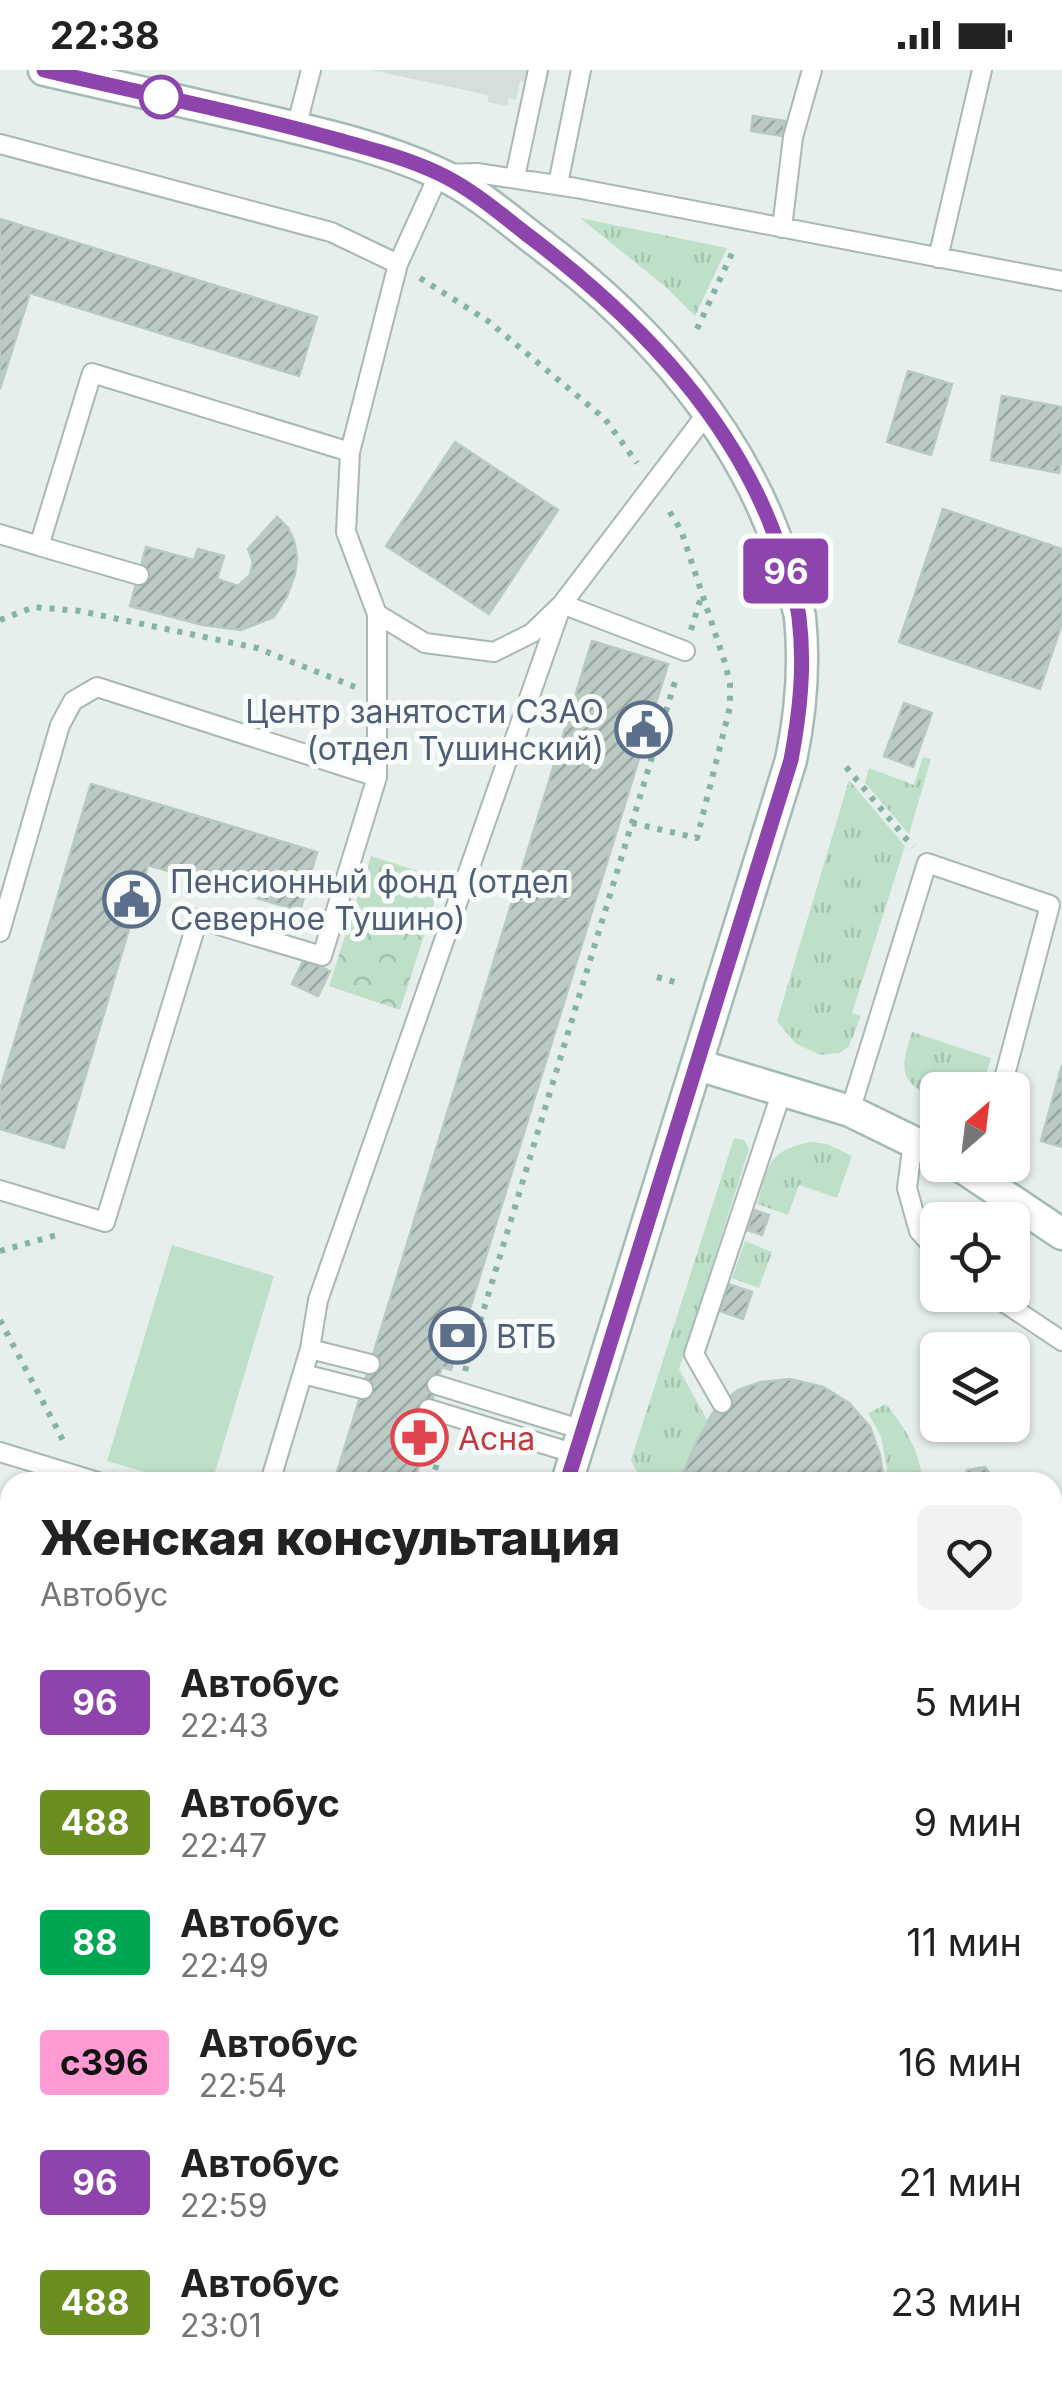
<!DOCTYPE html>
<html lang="ru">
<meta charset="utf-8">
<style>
body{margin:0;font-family:Inter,sans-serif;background:#f2f2f2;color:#222;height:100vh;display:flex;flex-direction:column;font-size:38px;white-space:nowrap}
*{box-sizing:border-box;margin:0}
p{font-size:32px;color:#767676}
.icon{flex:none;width:55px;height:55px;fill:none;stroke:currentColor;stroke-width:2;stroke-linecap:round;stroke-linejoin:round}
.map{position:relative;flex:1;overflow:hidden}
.sheet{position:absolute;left:0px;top:1402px;width:1062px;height:912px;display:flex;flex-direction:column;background:#fff;border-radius:30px 30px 0 0;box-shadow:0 2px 8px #0004}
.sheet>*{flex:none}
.badge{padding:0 20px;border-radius:8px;font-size:35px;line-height:65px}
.needle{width:65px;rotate:28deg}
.tools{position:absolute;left:920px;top:1002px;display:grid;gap:20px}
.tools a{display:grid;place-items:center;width:110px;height:110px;border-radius:15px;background:#fff;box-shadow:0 2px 8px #0004;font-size:50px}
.map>.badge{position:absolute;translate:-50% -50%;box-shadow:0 0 0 5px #fff}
.round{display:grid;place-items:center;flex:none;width:105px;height:105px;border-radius:15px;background:#f2f2f2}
.overview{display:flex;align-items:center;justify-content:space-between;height:170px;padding:0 40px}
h1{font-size:48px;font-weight:800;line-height:75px}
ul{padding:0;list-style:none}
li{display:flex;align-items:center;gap:30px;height:120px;padding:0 40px}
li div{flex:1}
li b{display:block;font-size:38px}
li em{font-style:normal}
li .badge{min-width:110px;font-weight:700;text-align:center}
.status{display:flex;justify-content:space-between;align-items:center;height:70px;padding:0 50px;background:#fff;direction:ltr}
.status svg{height:28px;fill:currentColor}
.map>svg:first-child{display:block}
.built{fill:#d4dfda}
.grass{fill:url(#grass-tufts)}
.park{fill:url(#park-crowns)}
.garden{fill:#bfe0c8}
.building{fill:url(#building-hatch);stroke:#b8c9c2;stroke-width:2.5}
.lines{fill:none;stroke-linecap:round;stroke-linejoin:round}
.service-casing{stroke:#a8b8b2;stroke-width:22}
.minor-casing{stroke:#a8b8b2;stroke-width:35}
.secondary-casing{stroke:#a4bbb3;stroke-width:35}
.path{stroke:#86b3a5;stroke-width:6;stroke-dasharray:5 8;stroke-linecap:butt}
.service{stroke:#fff;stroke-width:18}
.minor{stroke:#fff;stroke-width:30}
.secondary{stroke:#fff;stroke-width:30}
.line-casing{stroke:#fff;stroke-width:22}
.line{stroke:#8e44ad;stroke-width:15}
.stop-dot{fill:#fff;stroke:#8e44ad;stroke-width:5}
.labels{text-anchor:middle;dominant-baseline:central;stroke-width:10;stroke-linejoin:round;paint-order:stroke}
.service-label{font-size:32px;fill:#4e5e75;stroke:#f7fbf9;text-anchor:start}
.health-label{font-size:32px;fill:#be3a42;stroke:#f7fbf9;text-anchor:start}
</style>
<div class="status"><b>22:38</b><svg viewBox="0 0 49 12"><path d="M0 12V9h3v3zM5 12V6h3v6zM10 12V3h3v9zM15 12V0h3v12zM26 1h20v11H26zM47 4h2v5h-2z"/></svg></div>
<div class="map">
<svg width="1062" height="2313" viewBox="0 0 1062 2313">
<defs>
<pattern id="grass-tufts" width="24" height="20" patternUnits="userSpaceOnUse" patternTransform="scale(2.5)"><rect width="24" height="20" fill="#bfe0c8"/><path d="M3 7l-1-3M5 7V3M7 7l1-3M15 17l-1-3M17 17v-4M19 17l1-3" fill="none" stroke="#a4c1ad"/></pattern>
<pattern id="park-crowns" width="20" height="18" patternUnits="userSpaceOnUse" patternTransform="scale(2.5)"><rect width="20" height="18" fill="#bfe0c8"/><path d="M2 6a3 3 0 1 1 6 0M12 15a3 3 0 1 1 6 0" fill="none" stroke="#a4c1ad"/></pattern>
<pattern id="building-hatch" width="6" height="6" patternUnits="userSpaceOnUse" patternTransform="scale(2.5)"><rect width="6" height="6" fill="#bbcac4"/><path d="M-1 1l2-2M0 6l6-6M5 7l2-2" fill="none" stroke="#98a6a0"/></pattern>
</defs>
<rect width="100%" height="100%" fill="#e6efeb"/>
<!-- built -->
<path class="built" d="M371,0H550L546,17L520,11L516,30L509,28L507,36L488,32V25Z"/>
<!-- grass -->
<path class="grass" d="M580,148L727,178L695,246L666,217Z
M923,687L931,689L909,764L865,713L869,698L914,715Z
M849,710L905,776L852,943L861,946L849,976L840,983L820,985L795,973L777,951Z
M912,962L991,988L983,1014L979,1020H938L937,1030C898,1011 900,1000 912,962Z
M734,1068L744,1070L749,1079L679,1299L707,1350L693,1377L679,1412H650L641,1410L631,1390Z
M812,1072L827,1074L852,1086L837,1128L799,1115L788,1145L757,1134C769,1095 767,1080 812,1072Z
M745,1171L772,1182L759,1218L732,1208Z
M886,1334C905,1358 921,1382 922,1412H889L881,1366L868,1343Z
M1062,1439V1547L1053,1548V1446Z"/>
<!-- park -->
<path class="park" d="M371,786L442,809L400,940L329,916Z"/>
<!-- garden -->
<path class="garden" d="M172,1175L274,1206L212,1412H179L107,1391Z"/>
<!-- building -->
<path class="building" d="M753,46L785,51L783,66L751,61Z
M0,149L317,247L299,306L30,223L0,319Z
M908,301L952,314L931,385L887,372Z
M1002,326L1062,337V384L1059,403L991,390Z
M455,372L558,440L489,544L386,476Z
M943,439L1062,479V553L1040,619L899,572Z
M277,447L288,458L294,471L297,487L295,504L287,526L274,547L241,560L203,555L130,536L146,477L194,490L198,479L224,486L217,509L238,516L250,505L253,492L248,479Z
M592,571L668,594L451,1300L442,1297L426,1350L433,1351L414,1412H334Z
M904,633L932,643L913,697L884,686Z
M91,714L317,782L300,841L148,795L64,1078L0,1059V1020Z
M304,889L330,901L318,926L292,914Z
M1062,995V1077L1041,1071Z
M754,1140L769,1145L762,1165L747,1160Z
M728,1214L752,1222L743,1249L720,1241Z
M790,1309L823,1317L849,1333L870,1357L880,1385L884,1412H680L694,1377L712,1344L722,1333L738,1320L761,1312Z
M985,1397L996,1412H963L967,1400Z
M1062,2030V2271L1052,2302V2062Z
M0,2168L10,2171V2245L0,2241Z
M489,2305H753L751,2313H514Z
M747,2305H796L808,2313H743Z
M979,2305H1052L1049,2313H977Z"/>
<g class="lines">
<defs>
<path id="service" d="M296,58L311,0
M0,74L331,162L398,194
M515,107L538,0
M558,114L581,0
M782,158L793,67L812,0
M938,188L982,0
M708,342L562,534L532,563L494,582L425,573L377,544L346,462L350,382L398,194L439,104L477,103L576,118L1062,211
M0,464L39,476L92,303L350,382
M39,476L139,505
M562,534L685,581
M0,862L60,655L73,631L97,617L377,707
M850,1041L927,793L1050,835L1001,1020
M913,1072L907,1118L919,1161L938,1182
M0,1120L105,1152L198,849L322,886L377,707V544
M993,1225L1062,1271
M310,1279L370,1294
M303,1304L363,1319
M437,1315L583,1360
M722,1333L694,1284L782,1021
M429,1339L576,1384
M0,1382L98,1412
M270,1412L310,1279L318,1230L560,540
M0,1696L10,1699
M0,1981L10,1950
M0,2019L10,2027
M0,2120L10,2124
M903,2313L904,2305"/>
<path id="minor" d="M1052,1797L1062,1766"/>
<path id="secondary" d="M44,0C113,16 182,32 250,47C313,62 380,76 438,103C477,121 510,151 543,176C650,257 746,366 785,496C790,513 797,530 800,547C805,596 801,642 791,690L567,1412
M698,995L850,1041L938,1084
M959,1095L1062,1164
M1052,1603L1062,1599
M233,2313L242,2305"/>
</defs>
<!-- service casing -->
<use href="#service" class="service-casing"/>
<!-- minor casing -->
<use href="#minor" class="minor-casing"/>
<!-- secondary casing -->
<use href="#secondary" class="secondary-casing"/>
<!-- path -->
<path class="path" d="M420,208L488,251L605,349L637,393
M697,259L733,181
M0,550L34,537L80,541L257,578L355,617
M691,560L702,524
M846,697L913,777
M632,753L697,768L730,637V614L725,593L681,460L666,436
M657,907L682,914
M0,1181L57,1165
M0,1250L66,1376
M465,1301L677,605
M431,1412L446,1366
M1052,1881L1062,1849
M0,2279L10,2282
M86,2305L99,2309L103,2313
M460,2305L479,2313
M785,2305L809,2313
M139,2313L148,2305
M506,2313V2311L510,2313"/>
<!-- service -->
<use href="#service" class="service"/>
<!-- minor -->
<use href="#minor" class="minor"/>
<!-- secondary -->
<use href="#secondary" class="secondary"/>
</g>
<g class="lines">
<defs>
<path id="line" d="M44,0C139,23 236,41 331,68C367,78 404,87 438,103C470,118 497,141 525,163C639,249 744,356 785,496C790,513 797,530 799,547C805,596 800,642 791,690L567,1412"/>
</defs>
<!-- line casing -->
<use href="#line" class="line-casing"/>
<!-- line -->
<use href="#line" class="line"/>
</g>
<!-- icons -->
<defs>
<symbol id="civic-ring" viewBox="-11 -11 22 22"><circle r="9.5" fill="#f7fbf9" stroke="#5c6f8a" stroke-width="1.5"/><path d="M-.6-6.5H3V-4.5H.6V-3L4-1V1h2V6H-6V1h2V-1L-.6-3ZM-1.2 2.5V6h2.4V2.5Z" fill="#5c6f8a"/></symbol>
<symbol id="bank-ring" viewBox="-11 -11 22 22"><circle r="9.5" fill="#f7fbf9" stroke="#5c6f8a" stroke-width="1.5"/><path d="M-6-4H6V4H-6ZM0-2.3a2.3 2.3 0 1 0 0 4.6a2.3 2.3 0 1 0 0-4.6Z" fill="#5c6f8a"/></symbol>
<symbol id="pharmacy-ring" viewBox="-11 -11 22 22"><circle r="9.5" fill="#f7fbf9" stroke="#e0444e" stroke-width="1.5"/><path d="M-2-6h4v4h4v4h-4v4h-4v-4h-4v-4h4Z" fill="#e0444e"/></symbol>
</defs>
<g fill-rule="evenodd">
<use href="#civic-ring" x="612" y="628" width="63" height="63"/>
<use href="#civic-ring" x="100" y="798" width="63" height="63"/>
<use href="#bank-ring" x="426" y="1234" width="63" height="63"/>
<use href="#pharmacy-ring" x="388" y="1336" width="63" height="63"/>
</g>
<!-- markers -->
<circle class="stop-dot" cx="161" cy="27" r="20"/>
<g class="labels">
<!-- service labels -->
<g class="service-label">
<text x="604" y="641" text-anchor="end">Центр занятости СЗАО<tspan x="604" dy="37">(отдел Тушинский)</tspan></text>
<text x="170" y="811">Пенсионный фонд (отдел<tspan x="170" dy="37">Северное Тушино)</tspan></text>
<text x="496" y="1266">ВТБ</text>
</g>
<!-- health labels -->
<g class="health-label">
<text x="458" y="1368">Асна</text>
</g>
</g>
</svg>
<div class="tools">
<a><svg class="needle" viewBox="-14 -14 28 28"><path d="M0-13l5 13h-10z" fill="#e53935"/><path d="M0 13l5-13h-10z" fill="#767676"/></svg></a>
<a><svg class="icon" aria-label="locate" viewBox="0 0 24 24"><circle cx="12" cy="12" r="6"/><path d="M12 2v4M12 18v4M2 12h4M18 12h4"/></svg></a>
<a><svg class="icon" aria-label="layers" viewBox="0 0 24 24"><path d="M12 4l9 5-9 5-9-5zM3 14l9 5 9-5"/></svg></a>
</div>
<b class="badge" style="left:786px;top:501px;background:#8e44ad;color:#fff">96</b>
<section class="sheet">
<div class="overview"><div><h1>Женская консультация</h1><p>Автобус</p></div><a class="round"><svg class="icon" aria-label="heart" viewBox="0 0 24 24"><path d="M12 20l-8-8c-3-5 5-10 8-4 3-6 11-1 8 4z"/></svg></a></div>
<ul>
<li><span class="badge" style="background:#8e44ad;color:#fff">96</span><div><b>Автобус</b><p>22:43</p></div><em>5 мин</em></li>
<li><span class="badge" style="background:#6b8e23;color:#fff">488</span><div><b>Автобус</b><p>22:47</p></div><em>9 мин</em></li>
<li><span class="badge" style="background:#00a651;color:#fff">88</span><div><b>Автобус</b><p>22:49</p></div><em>11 мин</em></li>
<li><span class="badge" style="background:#ff9ad2;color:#111">с396</span><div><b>Автобус</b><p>22:54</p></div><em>16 мин</em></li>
<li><span class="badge" style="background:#8e44ad;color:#fff">96</span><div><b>Автобус</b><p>22:59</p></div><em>21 мин</em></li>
<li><span class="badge" style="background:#6b8e23;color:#fff">488</span><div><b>Автобус</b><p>23:01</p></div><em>23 мин</em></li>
</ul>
</section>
</div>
